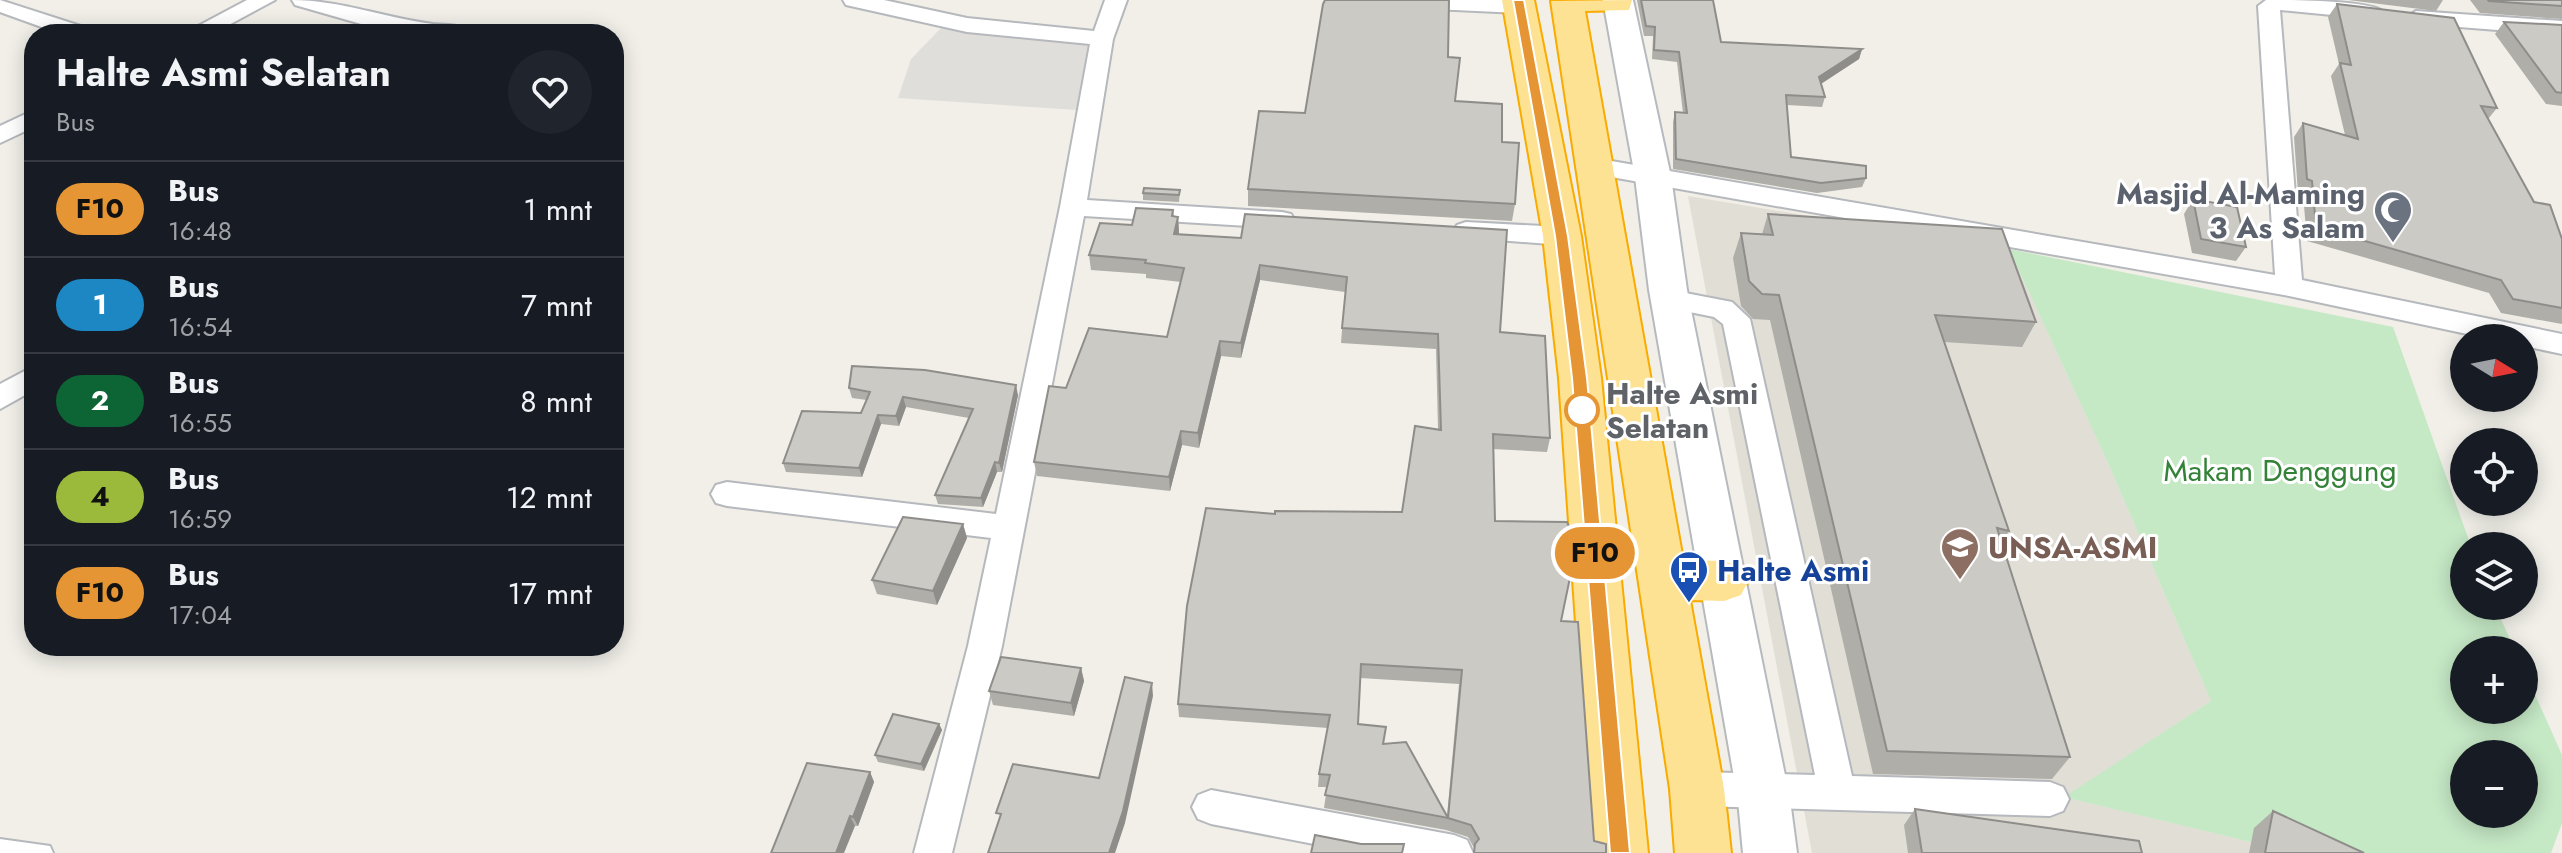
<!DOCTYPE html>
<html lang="id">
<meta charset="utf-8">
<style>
body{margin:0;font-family:Jost,sans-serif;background:#20242c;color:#f1f3f6;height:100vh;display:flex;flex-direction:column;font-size:30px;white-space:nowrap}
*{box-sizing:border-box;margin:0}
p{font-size:26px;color:#9ea1a6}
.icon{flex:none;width:44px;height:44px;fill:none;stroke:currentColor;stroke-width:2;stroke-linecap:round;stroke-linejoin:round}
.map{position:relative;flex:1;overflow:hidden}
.details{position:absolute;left:24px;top:24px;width:600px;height:632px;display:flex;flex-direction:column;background:#171b24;border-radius:32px;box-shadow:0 4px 20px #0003}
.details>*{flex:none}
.badge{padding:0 16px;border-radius:26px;font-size:28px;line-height:52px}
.needle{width:52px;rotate:100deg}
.buttons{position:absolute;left:2450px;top:324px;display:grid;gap:16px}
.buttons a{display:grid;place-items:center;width:88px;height:88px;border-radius:50%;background:#171b24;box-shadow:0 4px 20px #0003;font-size:40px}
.map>.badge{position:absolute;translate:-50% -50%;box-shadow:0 0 0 4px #fff}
.round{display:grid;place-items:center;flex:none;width:84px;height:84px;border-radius:42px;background:#20242c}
.head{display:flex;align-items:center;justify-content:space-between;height:136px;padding:0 32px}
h1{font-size:38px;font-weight:700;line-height:60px}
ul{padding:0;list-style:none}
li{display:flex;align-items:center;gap:24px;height:96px;padding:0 32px;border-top:2px solid #363941}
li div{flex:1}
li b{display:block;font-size:30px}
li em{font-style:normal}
li .badge{min-width:88px;font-weight:700;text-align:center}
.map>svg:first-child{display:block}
.industrial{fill:#e0deda}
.education{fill:#e1ded6}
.green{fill:#c5e8c5;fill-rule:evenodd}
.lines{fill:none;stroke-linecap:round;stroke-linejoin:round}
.lane-casing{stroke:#b5b8bc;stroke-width:4}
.street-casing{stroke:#b5b8bc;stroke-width:4}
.secondary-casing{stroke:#b6babf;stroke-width:4}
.highway-casing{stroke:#f9ab00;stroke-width:4}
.lane{fill:#fff;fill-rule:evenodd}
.street{fill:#fff;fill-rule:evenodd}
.secondary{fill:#fff;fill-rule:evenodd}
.highway{fill:#fde293;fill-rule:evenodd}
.wall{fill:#afaea9;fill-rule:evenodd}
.shaded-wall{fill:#8f8d8a}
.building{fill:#cccac5;stroke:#8f8d8a;stroke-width:2}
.line{fill:#e59534;stroke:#fff;stroke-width:2}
.stop-dot{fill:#fff;stroke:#e59534;stroke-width:4}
.labels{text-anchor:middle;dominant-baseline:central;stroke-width:6;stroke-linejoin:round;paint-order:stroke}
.worship-label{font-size:30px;font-weight:bold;fill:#5b616d;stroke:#fff;text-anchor:end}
.stop-label{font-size:30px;font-weight:bold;fill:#5f6368;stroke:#fff;text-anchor:start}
.park-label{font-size:30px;fill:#348238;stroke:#fff}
.education-label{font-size:30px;font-weight:bold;fill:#785e54;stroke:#fff;text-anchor:start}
.transit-label{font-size:30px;font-weight:bold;fill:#164399;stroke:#fff;text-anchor:start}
</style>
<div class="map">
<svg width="2562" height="853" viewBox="0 0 2562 853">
<rect width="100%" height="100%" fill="#f1efe8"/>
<!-- industrial -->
<path class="industrial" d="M943,26L1094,42L1077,110L898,98L911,59Z"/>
<!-- education -->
<path class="education" d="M1688,196L2009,249L2107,461L2211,701L2065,797L2296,853H1812Z"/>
<!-- green -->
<path class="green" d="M2009,249L2393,327L2471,546H2464V606H2495L2515,650H2464V710H2524V670L2562,755V823L2551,853H2296L2064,797L2211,701L2107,461ZM2464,754H2524V814H2464Z"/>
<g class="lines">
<defs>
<path id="lane" d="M0,839L50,846L53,853H0Z"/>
<path id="street" d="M0,0L90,29L93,34H61L0,12Z
M247,0H275L212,34H183Z
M292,0C340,0 385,18 433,24C445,25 465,24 473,34L389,32L295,5Z
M843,0H884L967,18L1094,31L1105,0H1127L1113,39L1087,200L1282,212L1291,214L1295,220L1291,226L1282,228L1084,216L1002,646L952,853H914L968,646L991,538L727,506L716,503L711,494L716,485L727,482L996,514L1060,207L1090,44L967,32L846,5Z
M1379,0H1521L1530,6L1519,13L1390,7Z
M2266,0C2289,0 2371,0 2384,12L2373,19L2280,10L2302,280L2562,334V354L2524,346V338H2486L2289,296L1594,174L1581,166L1594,158L2275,275L2258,6Z
M2416,11L2562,21V35L2408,23L2405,18Z
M34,110V127L0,143V126Z
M1466,222L1562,227L1571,230L1575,236L1571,242L1562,245L1457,237L1453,231L1457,225Z
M1670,290L1732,302L1750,319L1852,776L2050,782L2063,787L2069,799L2063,811L2050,816L1697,806L1684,801L1679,789L1684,777L1697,772L1815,775L1723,324L1714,317L1660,306L1656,299L1660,292Z
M34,366V390L0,409V384Z
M1211,790L1454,835L1467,840L1473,853H1360L1211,824L1198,819L1192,807L1198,795Z"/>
<path id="secondary" d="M1603,0H1633L1671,177L1687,290L1790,800L1797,853H1743L1738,800L1649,290L1635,177Z"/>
<path id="highway" d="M1502,0H1534L1581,236L1601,378L1648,853H1592L1559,378L1543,236Z
M1632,0L1629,10L1585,11L1683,560L1724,561L1741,567L1748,581L1741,595L1724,601L1690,600L1724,789L1731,853H1675L1670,789L1551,1Z"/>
</defs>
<!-- lane casing -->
<use href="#lane" class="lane-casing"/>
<!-- street casing -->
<use href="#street" class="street-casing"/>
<!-- secondary casing -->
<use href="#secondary" class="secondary-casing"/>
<!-- highway casing -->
<use href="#highway" class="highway-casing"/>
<!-- lane -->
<use href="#lane" class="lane"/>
<!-- street -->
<use href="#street" class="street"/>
<!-- secondary -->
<use href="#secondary" class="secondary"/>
<!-- highway -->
<use href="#highway" class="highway"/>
</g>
<!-- wall -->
<path class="wall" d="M1637,0H1713L1721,42L1862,49L1859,59L1821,84L1825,97L1822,107L1787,105L1791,157L1866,178L1862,187L1817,193L1673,169V122L1675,112L1683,113L1677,62L1652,59L1653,36H1644Z
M2348,0H2443L2436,11Z
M2470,0H2562V19L2480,13Z
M2337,4L2497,108L2488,119L2534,202L2562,239V324L2501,313L2489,293L2307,241L2303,194L2298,193L2294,137L2303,123L2345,135L2331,76L2339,64L2328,17Z
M2504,22L2562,25V106L2546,104L2495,34Z
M1448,57L1455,101L1502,142L1515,204L1512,221L1248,206V189Z
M1180,190L1179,202L1143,200V193Z
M2193,199L2246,247L2236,261L2192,253L2184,214Z
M1173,210L1174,216L1178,217L1179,234L1241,238L1500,332L1550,438L1547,452L1493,449L1495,521L1561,621L1594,841L1606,853H1473L1474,848L1468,837L1446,830L1324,808L1327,787H1318L1319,774L1328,728L1179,717L1178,704L1275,514L1402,512L1438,429L1436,349L1341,343L1345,292L1260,280L1241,358L1221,356L1199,448L1182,445L1170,491L1037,476L1034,462L1066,388L1167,337L1181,282L1146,278V274L1091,270L1089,255ZM1360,678L1459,684L1447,816L1384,744L1358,724Z
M1768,214L2036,322L2022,347L1944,342L2009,531L2002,542L2070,757L2052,779L1873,774L1770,320L1753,319L1741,306L1733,258L1741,233L1762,234Z
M849,388L1018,395L1002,472H997L983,507L938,504L935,495L969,418L906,407L899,426L881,424L862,477L786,472L783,463L861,413L867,400L852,398Z
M963,524L967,538L937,605L877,594L872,580Z
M1081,668L1084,681L1074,716L993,705L989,691Z
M939,724L942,730L924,771L878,762L875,755Z
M870,772L874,782L858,826H855L771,853Z
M1915,809L2142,853H1908L1904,825Z
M2273,811L2364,853H2249L2254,828Z"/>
<!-- shaded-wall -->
<path class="shaded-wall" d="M1862,49L1859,59L1816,87L1819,77Z
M1178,217L1179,232L1175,248L1174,234Z
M1260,265V280L1241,358V343Z
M1220,341L1221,356L1199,448L1198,433Z
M1016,385L1018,395L1002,472L999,463Z
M903,397L906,407L899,426L896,416Z
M878,415L881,424L862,477L859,468Z
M1181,431L1182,445L1170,491L1169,477Z
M995,462L997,472L983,507L981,498Z
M963,524L967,538L937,605L933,591Z
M1081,668L1084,681L1074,716L1071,703Z
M1152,683L1153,696L1125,823L1115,853H1109Z
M939,724L942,730L924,771L921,764Z
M870,772L874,782L858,826L853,817Z
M850,816L855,826L844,853H836Z"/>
<!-- building -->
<path class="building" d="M1325,0H1449L1448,57L1460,58L1455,101L1502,104V142L1519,143L1515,204L1248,189L1259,111L1305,113L1323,4Z
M1641,0H1713L1721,42L1862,49L1819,77L1825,97L1786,95L1791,157L1866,166V178L1821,183L1676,159L1675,112L1687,113L1679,52L1654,50L1655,27L1646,26Z
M2488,0H2562V6L2489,1Z
M2337,4L2454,18L2497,108L2481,106L2534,202L2550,205L2562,239V308L2513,299L2501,280L2316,227L2312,181L2307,179L2303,123L2358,139L2340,63L2351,65Z
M2504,22L2562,25V93L2556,92Z
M1144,188L1180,190L1179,195L1143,193Z
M2193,199L2237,207L2246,247L2201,239Z
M1136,208L1173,210L1172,216L1178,217L1174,234L1241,238L1245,214L1507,230L1500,332L1545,336L1550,438L1493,434L1495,521L1567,522L1571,531L1573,563L1561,621L1578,622L1594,841L1606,844V853H1474L1475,844L1479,839L1471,825L1448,818L1462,670L1361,664L1358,724L1386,727L1383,744L1406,742L1448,818L1325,795L1330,775L1319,774L1330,715L1178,704L1187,606L1206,508L1275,514V511L1402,512L1415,426L1441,430L1438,334L1342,328L1347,277L1260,265L1241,343L1220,341L1198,433L1181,431L1169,477L1034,462L1049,386L1066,388L1089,328L1167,337L1184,268L1145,263L1146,260L1089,255L1100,223L1132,225Z
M1768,214L2002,229L2036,322L1935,315L2009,531L1997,528L2070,757L1887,751L1779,295L1762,294L1749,281L1741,233L1773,235Z
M852,366L925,370L1016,385L999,463L995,462L981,498L935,495L973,409L903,397L896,416L878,415L859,468L783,463L802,411L861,413L870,392L849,388Z
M903,517L963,524L933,591L872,580Z
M1001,657L1081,668L1071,703L989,691Z
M1125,677L1152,683L1123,811L1109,853H988L1001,814L996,813L1013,764L1099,778Z
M893,714L939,724L921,764L875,755Z
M807,763L870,772L853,817L850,816L836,853H771Z
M1915,809L2139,841L2142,853H1922Z
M2273,811L2364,853H2265Z
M1315,835L1361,844H1404L1402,853H1311Z"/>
<!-- line -->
<path class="line" d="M1513,0H1524L1568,236L1587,378L1630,853H1610L1572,378L1555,236Z"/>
<!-- icons -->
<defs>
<symbol id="mosque-pin" viewBox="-11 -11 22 30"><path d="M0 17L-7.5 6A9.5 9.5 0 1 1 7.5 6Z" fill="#6b7280" stroke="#fff"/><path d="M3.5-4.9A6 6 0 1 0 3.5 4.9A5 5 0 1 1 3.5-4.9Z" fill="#fff"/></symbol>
<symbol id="university-pin" viewBox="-11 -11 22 30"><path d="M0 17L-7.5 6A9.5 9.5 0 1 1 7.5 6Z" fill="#8d6e63" stroke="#fff"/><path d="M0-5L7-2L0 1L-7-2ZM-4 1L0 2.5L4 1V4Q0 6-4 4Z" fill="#fff"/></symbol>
<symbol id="bus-pin" viewBox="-11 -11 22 30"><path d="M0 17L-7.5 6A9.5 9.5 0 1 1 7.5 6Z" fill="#1a4fb4" stroke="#fff"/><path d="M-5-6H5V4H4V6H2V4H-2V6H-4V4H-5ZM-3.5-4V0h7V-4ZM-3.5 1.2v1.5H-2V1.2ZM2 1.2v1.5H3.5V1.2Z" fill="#fff"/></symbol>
</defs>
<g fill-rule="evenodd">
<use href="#mosque-pin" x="2371" y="188" width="44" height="60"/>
<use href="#university-pin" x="1938" y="525" width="44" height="60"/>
<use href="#bus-pin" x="1667" y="548" width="44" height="60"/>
</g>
<!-- markers -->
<circle class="stop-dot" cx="1582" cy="410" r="16"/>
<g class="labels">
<!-- worship labels -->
<g class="worship-label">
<text x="2365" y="193">Masjid Al-Maming<tspan x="2365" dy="34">3 As Salam</tspan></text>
</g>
<!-- stop labels -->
<g class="stop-label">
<text x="1606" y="393">Halte Asmi<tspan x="1606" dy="34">Selatan</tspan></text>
</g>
<!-- park labels -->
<g class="park-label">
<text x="2280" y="470">Makam Denggung</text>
</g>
<!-- education labels -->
<g class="education-label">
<text x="1988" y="547">UNSA-ASMI</text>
</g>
<!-- transit labels -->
<g class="transit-label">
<text x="1717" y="570">Halte Asmi</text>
</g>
</g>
</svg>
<div class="buttons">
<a><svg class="needle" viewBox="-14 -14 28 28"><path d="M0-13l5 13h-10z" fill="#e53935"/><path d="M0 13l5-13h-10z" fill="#9ea1a6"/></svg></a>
<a><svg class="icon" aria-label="locate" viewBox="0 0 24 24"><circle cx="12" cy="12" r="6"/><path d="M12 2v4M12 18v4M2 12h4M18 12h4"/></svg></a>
<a><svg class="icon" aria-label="layers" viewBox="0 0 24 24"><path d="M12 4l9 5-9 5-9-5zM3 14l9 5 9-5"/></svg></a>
<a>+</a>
<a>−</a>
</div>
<b class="badge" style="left:1595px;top:553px;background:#e59534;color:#111">F10</b>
<section class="details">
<div class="head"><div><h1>Halte Asmi Selatan</h1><p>Bus</p></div><a class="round"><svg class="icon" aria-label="heart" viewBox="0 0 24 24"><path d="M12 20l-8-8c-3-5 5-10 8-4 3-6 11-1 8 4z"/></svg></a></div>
<ul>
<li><span class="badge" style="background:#e59534;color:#111">F10</span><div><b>Bus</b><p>16:48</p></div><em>1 mnt</em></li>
<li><span class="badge" style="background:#1d87c4;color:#fff">1</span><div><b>Bus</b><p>16:54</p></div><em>7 mnt</em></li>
<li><span class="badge" style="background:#0d6535;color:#fff">2</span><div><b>Bus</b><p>16:55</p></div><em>8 mnt</em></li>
<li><span class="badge" style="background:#9bba3b;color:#111">4</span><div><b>Bus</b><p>16:59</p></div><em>12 mnt</em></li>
<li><span class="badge" style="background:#e59534;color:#111">F10</span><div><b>Bus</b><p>17:04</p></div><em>17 mnt</em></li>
</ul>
</section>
</div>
